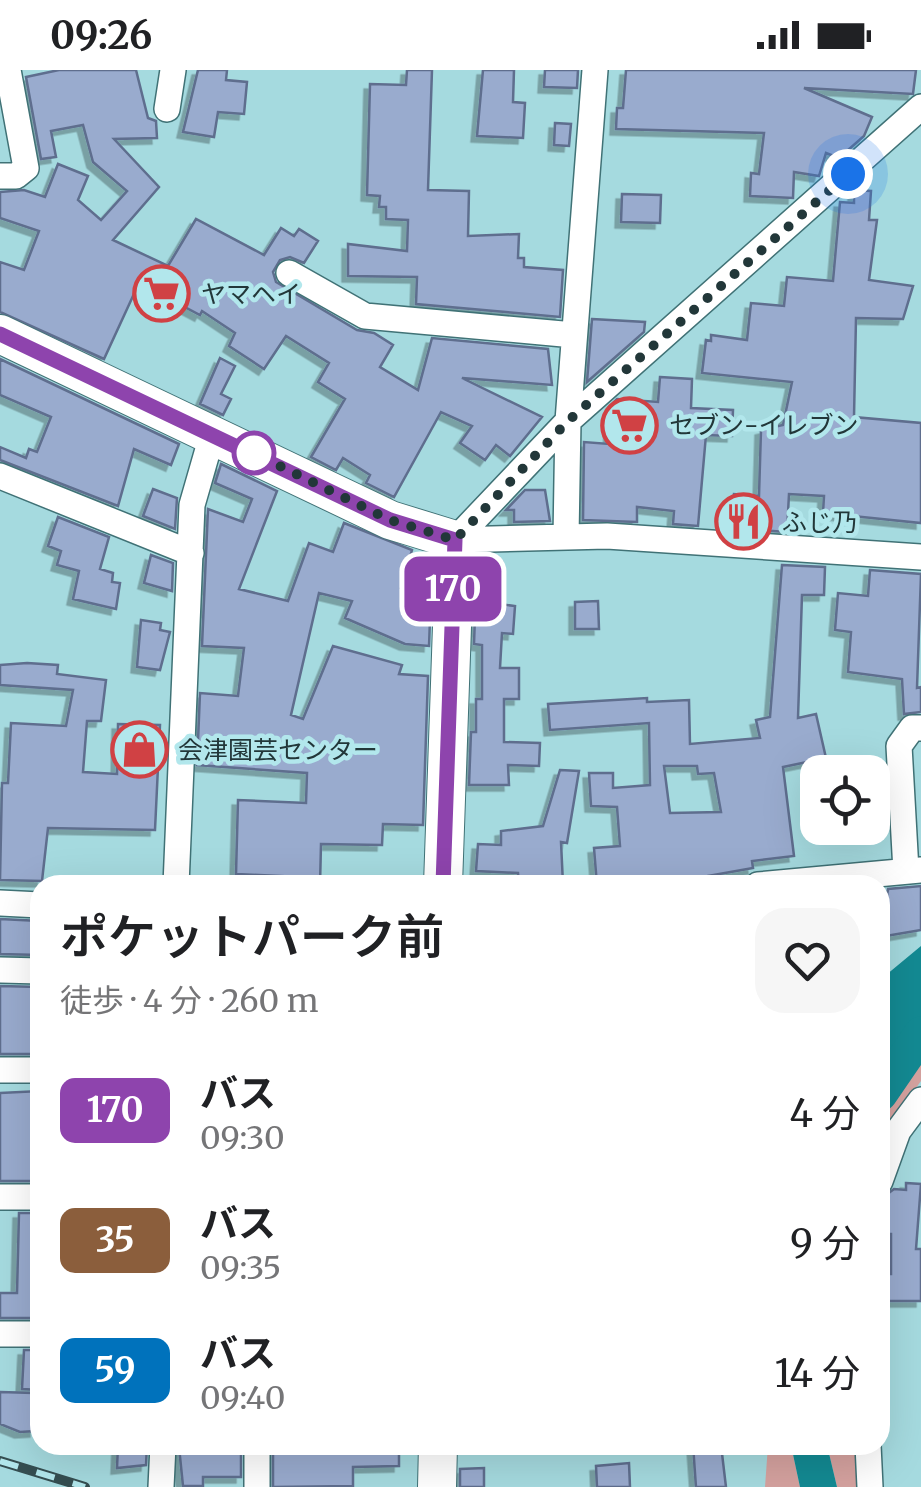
<!DOCTYPE html>
<html lang="ja">
<meta charset="utf-8">
<style>
body{margin:0;font-family:Merriweather,"Noto Sans JP",serif;background:#f6f6f6;color:#202124;height:100vh;display:flex;flex-direction:column;font-size:38px;white-space:nowrap}
*{box-sizing:border-box;margin:0}
p{font-size:32px;color:#757577}
.icon{flex:none;width:55px;height:55px;fill:none;stroke:currentColor;stroke-width:2;stroke-linecap:round;stroke-linejoin:round}
.map{position:relative;flex:1;overflow:hidden}
.panel{position:absolute;left:30px;top:805px;width:860px;height:580px;display:flex;flex-direction:column;background:#fff;border-radius:30px;box-shadow:0 10px 40px #0002}
.panel>*{flex:none}
.badge{padding:0 20px;border-radius:15px;font-size:35px;line-height:65px}
.fabs{position:absolute;left:800px;top:685px;display:grid;gap:20px}
.fabs a{display:grid;place-items:center;width:90px;height:90px;border-radius:20px;background:#fff;box-shadow:0 10px 40px #0002;font-size:50px}
.you{position:absolute;width:50px;height:50px;margin:-25px;border:8px solid #fff;border-radius:50%;background:#1a73e8;box-shadow:0 0 0 15px #1a73e833}
.map>.badge{position:absolute;translate:-50% -50%;box-shadow:0 0 0 5px #fff}
.round{display:grid;place-items:center;flex:none;width:105px;height:105px;border-radius:30px;background:#f6f6f6}
.head{display:flex;align-items:center;justify-content:space-between;height:170px;padding:0 30px}
h1{font-size:48px;font-weight:600;line-height:75px}
ul{padding:0;list-style:none}
li{display:flex;align-items:center;gap:30px;height:130px;padding:0 30px}
li div{flex:1}
li b{display:block;font-size:38px}
li em{font-style:normal}
li .badge{min-width:110px;font-weight:700;text-align:center}
.status{display:flex;justify-content:space-between;align-items:center;height:70px;padding:0 50px;background:#fff;direction:ltr}
.status svg{height:28px;fill:currentColor}
.map>svg:first-child{display:block}
.green{fill:#d5a29f}
.water{fill:#138a93}
.lines{fill:none;stroke-linecap:round;stroke-linejoin:round}
.river{stroke:#138a93;stroke-width:35}
.building{fill:#99abce;stroke:#5e6e8e;stroke-width:2.5;fill-rule:evenodd;filter:url(#shadow)}
.minor-casing{stroke:#407276;stroke-width:28}
.primary-casing{stroke:#407276;stroke-width:40}
.minor{stroke:#fff;stroke-width:25}
.primary{stroke:#fff;stroke-width:38}
.rail-casing{stroke:#354e51;stroke-width:10}
.rail{stroke:#b2e7ec;stroke-width:6;stroke-dasharray:19;stroke-linecap:butt}
.line-casing{stroke:#fff;stroke-width:22}
.line{stroke:#8e44ad;stroke-width:15}
.walk{stroke:#223739;stroke-width:10;stroke-dasharray:0 18}
.stop-dot{fill:#fff;stroke:#8e44ad;stroke-width:5}
.labels{text-anchor:middle;dominant-baseline:central;stroke-width:9;stroke-linejoin:round;paint-order:stroke}
.poi-label{font-size:25px;fill:#223739;stroke:#b2e7ec;text-anchor:start}
</style>
<div class="status"><b>09:26</b><svg viewBox="0 0 49 12"><path d="M0 12V9h3v3zM5 12V6h3v6zM10 12V3h3v9zM15 12V0h3v12zM26 1h20v11H26zM47 4h2v5h-2z"/></svg></div>
<div class="map">
<svg width="921" height="1417" viewBox="0 0 921 1417">
<defs>
<filter id="shadow"><feDropShadow dx="-5.5" dy="5.5" stdDeviation="0" flood-color="#0004"/></filter>
</defs>
<rect width="100%" height="100%" fill="#a5dadf"/>
<!-- green -->
<path class="green" d="M921,950V1011L900,1040L880,1084V1003Z
M768,1375H791L800,1417H765Z
M827,1375H858L861,1417H837Z"/>
<!-- water -->
<path class="water" d="M921,876V950L880,1003V910Z
M791,1375H827L837,1417H800Z"/>
<g class="lines">
<!-- river -->
<path class="river" d="M880,1024L921,964"/>
</g>
<!-- building -->
<path class="building" d="M59,0H136L148,48L156,51L157,68L114,69L159,117L113,170L168,196L196,149L264,185L281,158L294,166L299,159L318,171L304,193L290,187L280,190L273,202L276,212L357,260L374,263L393,275L380,297L418,320L432,268L548,279L552,315L462,308L542,347L510,386L496,375L485,390L460,373L472,356L441,342L394,427L366,413L370,405L343,388L336,400L311,387L345,329L318,312L329,293L286,266L264,299L229,276L235,263L202,241L200,245L139,213L104,289L0,242V192L24,200L39,161L0,148V122L24,120L45,127L58,94L88,106L78,130L101,150L127,121L93,92L83,55L51,61L56,87L41,89L26,7Z
M198,0H227L226,10L247,12L244,44L218,42L214,67L183,62Z
M407,0H432L428,120L469,121L468,166L519,164L518,188H524V197L563,200L560,247L416,234L417,207L348,206V174L407,181L408,150L386,149V137H379L380,126L367,125L370,14L406,15Z
M483,0H514L513,32L525,33L523,68L477,66Z
M545,0H578L577,18L544,17Z
M626,0H916L913,24L804,18L872,47L864,66L839,88L826,83L819,106L794,102L793,128L750,126L751,103L759,104L764,63L616,59L617,38H623Z
M555,53L571,54L569,76L554,75Z
M854,120L871,121L869,150H877L869,210L913,216L903,249L856,248L854,347L921,353V453L823,443L824,426L789,424L787,462L732,458L734,424L759,426L761,360L783,355L792,312L702,303L706,270L711,271V265L747,270L751,233L784,236L787,207L833,211L840,132L854,133Z
M622,124L661,125L660,153L621,152Z
M592,249L645,252L644,262L587,312Z
M220,288L235,296L221,324L231,329L223,345L200,334Z
M0,289L179,374L171,395L134,379L118,436L0,390V377L26,388L29,379L37,382L51,347L0,325Z
M660,307L692,309L691,338L733,340L732,366L706,365L698,456L673,454L674,441L637,437V452L583,450L584,372L609,374L612,334L617,329L658,332Z
M221,394L277,421L239,519L288,531L309,473L333,482L344,453L412,480L401,518L431,523L429,576L405,574L345,548L352,531L319,523L291,645L303,649L333,576L402,595L399,604L428,606L423,755L383,754L382,775L321,774L320,815H298L299,807L236,804L238,730L306,733L307,703L197,695L200,623L238,626L244,578L202,576L208,439L243,452L252,429L215,413Z
M153,419L177,428L175,459L143,446Z
M525,420H545L550,451L514,452V440H506Z
M58,447L109,467L100,499L113,503L112,512L120,513L116,539L73,529L79,501L57,495L61,481L48,476Z
M151,485L173,493L172,521L144,513Z
M477,490L502,492L499,534L515,536L513,564L502,563L500,598H519V629H504V672L540,673L539,696L508,695L509,715H469L471,662H476V629H482V575L474,574Z
M782,495L825,497L824,525H802L798,648L816,644L826,688L783,697L794,786L752,791L753,798L691,809L692,813L597,815L594,778L620,776L617,737L591,736L589,703H613V718L650,715L649,653L550,660L548,634L647,628V632L689,630L690,674L760,668L756,650L770,647ZM664,696H697L698,704L714,703L721,742L670,743Z
M870,500L921,504L917,618L921,617V642L904,644L902,609L848,602L851,562L835,560L838,523L868,526Z
M598,531L599,559H575V532Z
M141,550L161,553L160,560L170,562L160,600L137,597Z
M27,593L58,595L57,604L106,610L101,651H87L83,702L117,704L118,654L160,655L155,760L48,758L42,811L0,810L2,713H8L11,653L66,656L73,620L0,615V595Z
M560,700L579,701L567,773L561,772L563,814L519,815L518,803L476,801L478,774L501,775V761L543,756Z
M921,816V860L880,867V839H885L888,819Z
M0,849L40,851V885L0,884Z
M0,916L40,917V984H0Z
M40,1021V1111H0V1023Z
M906,1113L921,1114L916,1179H921V1231H880V1213H885V1204H891V1164H885L886,1125L894,1119L906,1120Z
M19,1143H40V1248H0V1223H17Z
M24,1280H40V1320L22,1319Z
M0,1322L34,1323L35,1361L20,1362L0,1354Z
M118,1375H147L146,1395L117,1398Z
M241,1375V1407H203V1416H183L179,1377Z
M273,1375H399V1396L353,1397V1416L273,1417Z
M693,1375H721L726,1417H696Z
M629,1393L630,1417H597L596,1396Z
M484,1398V1417H460V1399Z"/>
<g class="lines">
<defs>
<path id="minor" d="M167,39L173,0
M0,106H16L26,98L8,0
M289,203L365,246L574,265
M0,406L191,483
M566,467L568,351L595,0
M455,470L568,351L921,37
M455,470L607,466L921,487
M906,801L899,676L912,658H921
M176,815L192,435L213,362
M758,815L921,800
M0,833L40,835
M0,900L40,901
M0,1000H40
M880,1111L898,1061L921,1030
M0,1127H40
M0,1264H40
M257,1375V1417
M868,1375L870,1417
M161,1417L163,1375"/>
<path id="primary" d="M0,264L390,450L455,470L443,815
M437,1417L438,1375"/>
</defs>
<!-- minor casing -->
<use href="#minor" class="minor-casing"/>
<!-- primary casing -->
<use href="#primary" class="primary-casing"/>
<!-- minor -->
<use href="#minor" class="minor"/>
<!-- primary -->
<use href="#primary" class="primary"/>
<defs>
<path id="rail" d="M0,1391L85,1417"/>
</defs>
<!-- rail casing -->
<use href="#rail" class="rail-casing"/>
<!-- rail -->
<use href="#rail" class="rail"/>
</g>
<g class="lines">
<defs>
<path id="line" d="M0,264L390,450L455,470L443,815"/>
</defs>
<!-- line casing -->
<use href="#line" class="line-casing"/>
<!-- line -->
<use href="#line" class="line"/>
<!-- walk -->
<path class="walk" d="M254,383L243,378L390,450L455,470L568,351L848,104"/>
</g>
<!-- icons -->
<defs>
<symbol id="supermarket-ring" viewBox="-11 -11 22 22"><circle r="9.5" fill="#b2e7ec" stroke="#d04144" stroke-width="1.5"/><path d="M-6-5.5h2.5l.6 2H6L4.5 2H-2.5L-4.4-4H-6ZM-1.5 3.2a1.3 1.3 0 1 0 .1 0ZM3 3.2a1.3 1.3 0 1 0 .1 0Z" fill="#d04144"/></symbol>
<symbol id="restaurant-ring" viewBox="-11 -11 22 22"><circle r="9.5" fill="#b2e7ec" stroke="#d04144" stroke-width="1.5"/><path d="M-5-6h1v4h1v-4h1v4h1v-4h1v5L-1.5 .5V6h-2V.5L-5-1ZM5-6V6H3V1.5H1.5Q1.5-4 5-6Z" fill="#d04144"/></symbol>
<symbol id="shop-ring" viewBox="-11 -11 22 22"><circle r="9.5" fill="#b2e7ec" stroke="#d04144" stroke-width="1.5"/><path d="M-5-2.5h2.3a2.7 3.5 0 0 1 5.4 0H5L5.5 6h-11ZM-1.5-2.5h3a1.5 2.3 0 0 0-3 0Z" fill="#d04144"/></symbol>
</defs>
<g fill-rule="evenodd">
<use href="#supermarket-ring" x="130" y="192" width="63" height="63"/>
<use href="#supermarket-ring" x="598" y="324" width="63" height="63"/>
<use href="#restaurant-ring" x="712" y="420" width="63" height="63"/>
<use href="#shop-ring" x="108" y="648" width="63" height="63"/>
</g>
<!-- markers -->
<circle class="stop-dot" cx="254" cy="383" r="20"/>
<g class="labels">
<!-- poi labels -->
<g class="poi-label">
<text x="201" y="224">ヤマヘイ</text>
<text x="669" y="355">セブン-イレブン</text>
<text x="782" y="452">ふじ乃</text>
<text x="178" y="680">会津園芸センター</text>
</g>
</g>
</svg>
<div class="fabs">
<a><svg class="icon" aria-label="locate" viewBox="0 0 24 24"><circle cx="12" cy="12" r="6"/><path d="M12 2v4M12 18v4M2 12h4M18 12h4"/></svg></a>
</div>
<div class="you" style="left:848px;top:104px"></div>
<b class="badge" style="left:453px;top:519px;background:#8e44ad;color:#fff">170</b>
<section class="panel">
<div class="head"><div><h1>ポケットパーク前</h1><p>徒歩 · 4 分 · 260 m</p></div><a class="round"><svg class="icon" aria-label="heart" viewBox="0 0 24 24"><path d="M12 20l-8-8c-3-5 5-10 8-4 3-6 11-1 8 4z"/></svg></a></div>
<ul>
<li><span class="badge" style="background:#8e44ad;color:#fff">170</span><div><b>バス</b><p>09:30</p></div><em>4 分</em></li>
<li><span class="badge" style="background:#8b5e3c;color:#fff">35</span><div><b>バス</b><p>09:35</p></div><em>9 分</em></li>
<li><span class="badge" style="background:#0072bc;color:#fff">59</span><div><b>バス</b><p>09:40</p></div><em>14 分</em></li>
</ul>
</section>
</div>
